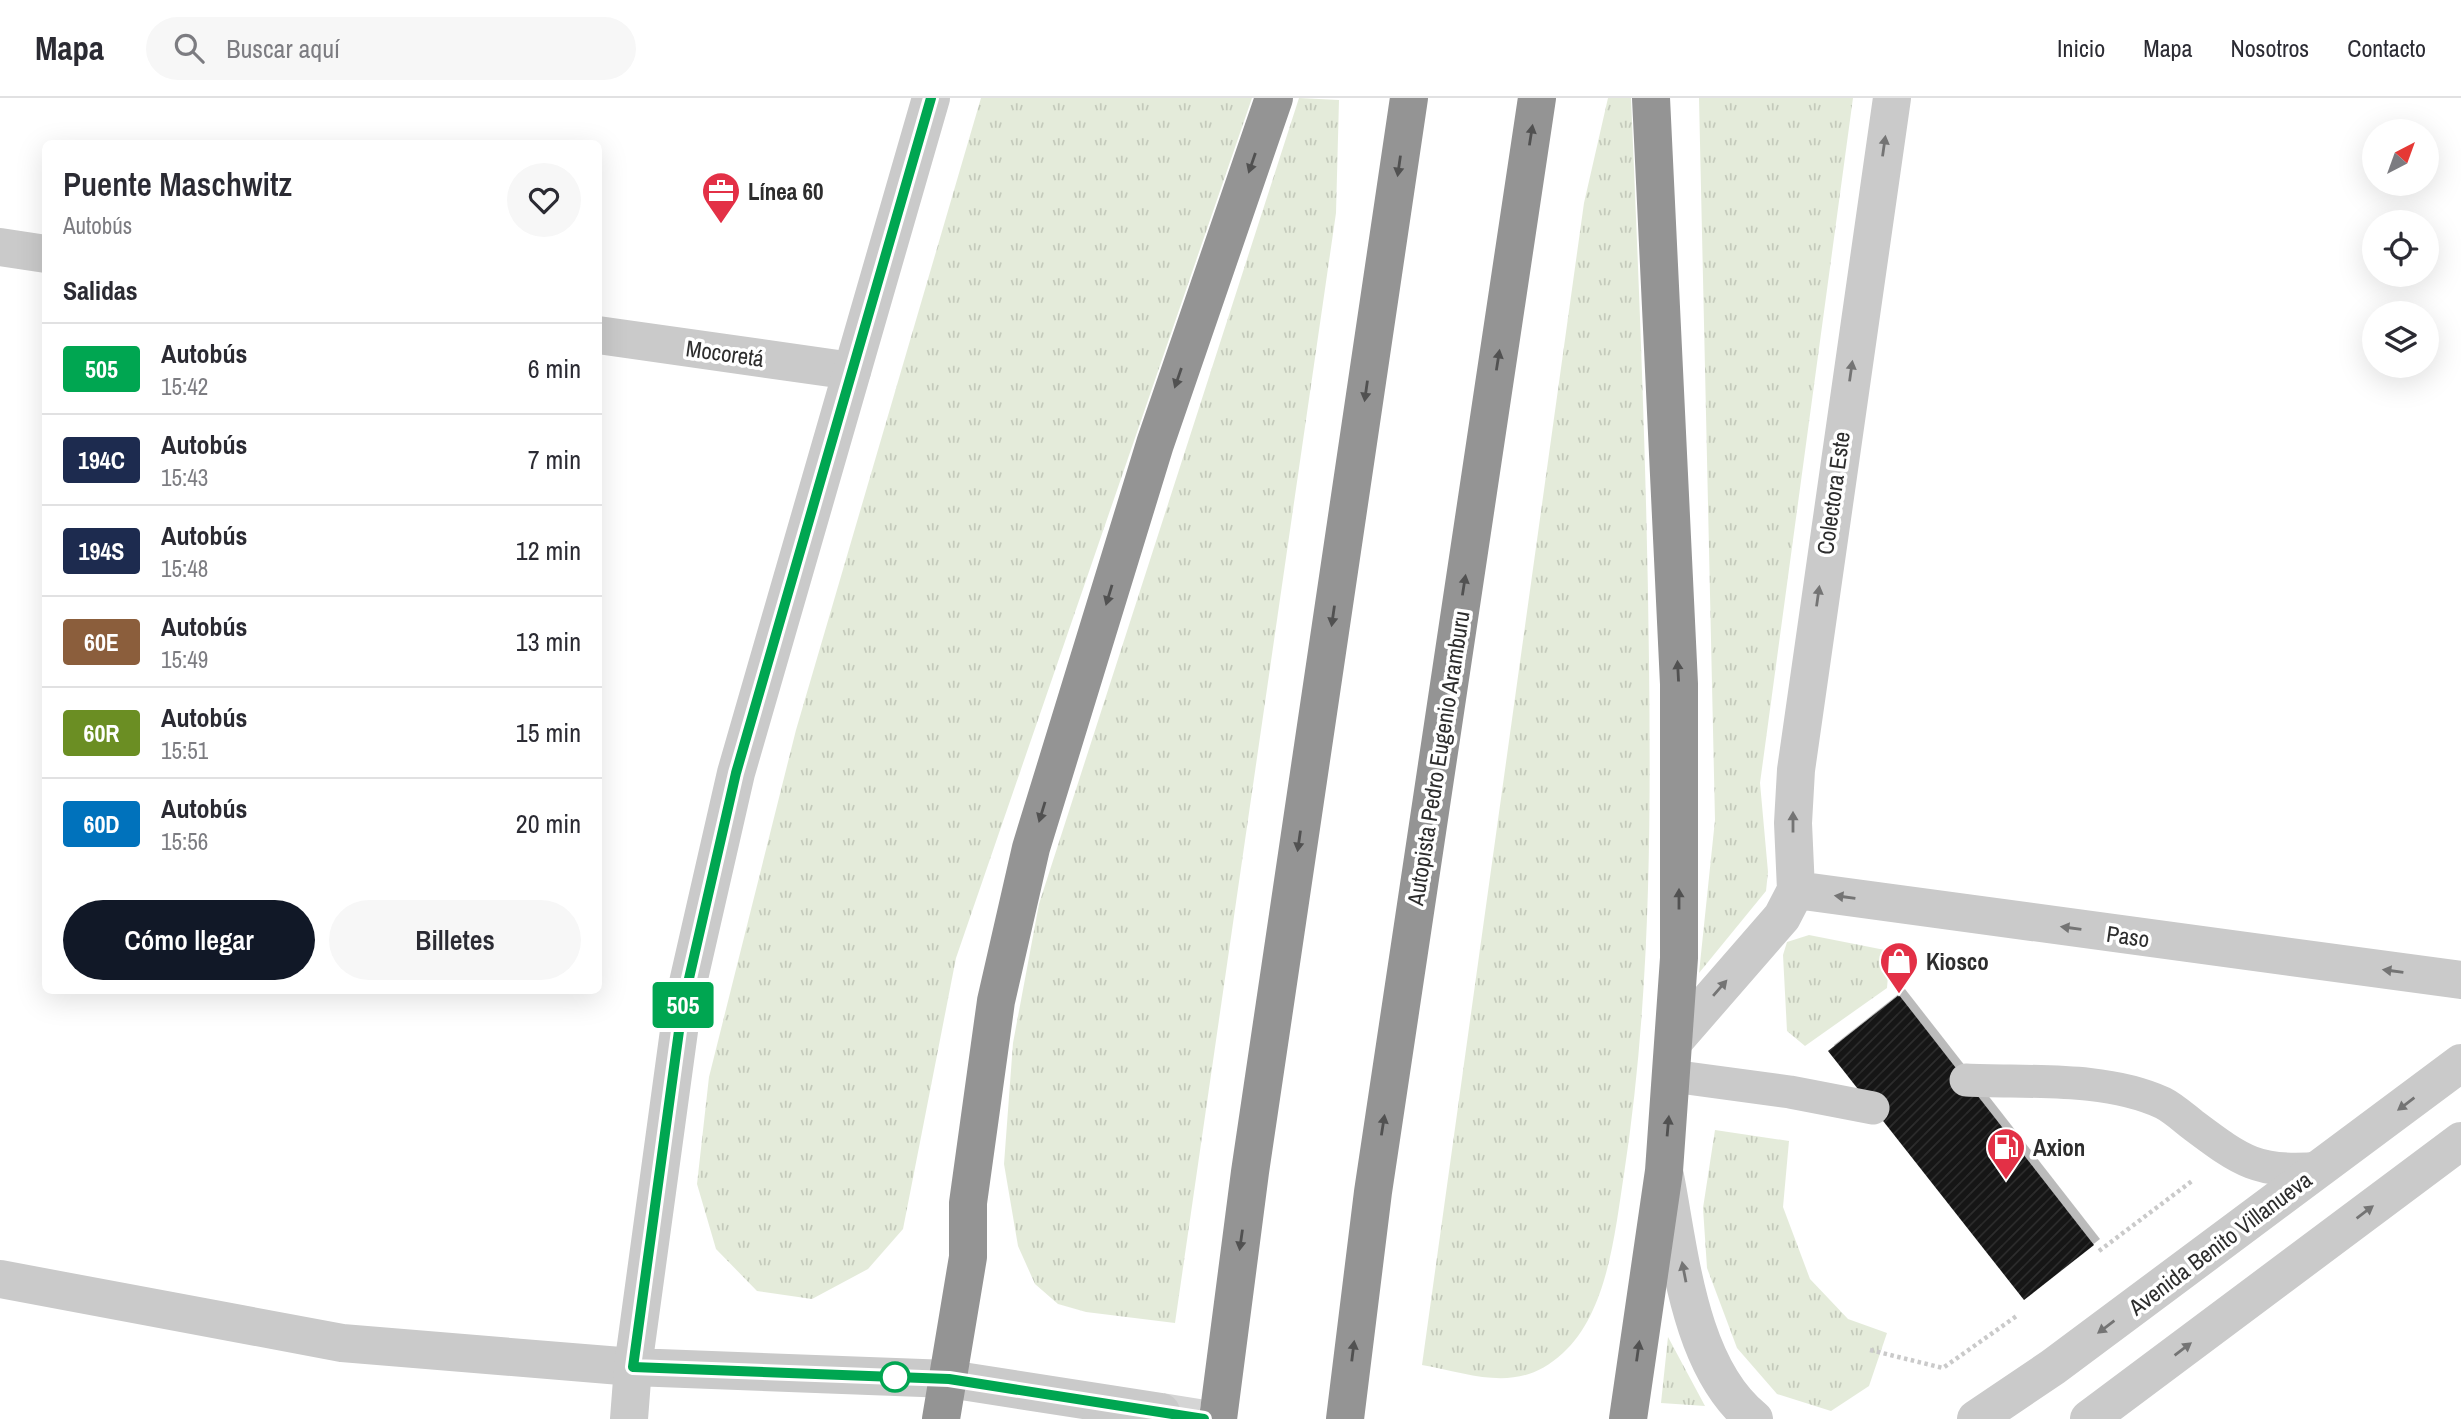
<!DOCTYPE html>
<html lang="es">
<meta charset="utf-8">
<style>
body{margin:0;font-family:"Archivo Narrow",sans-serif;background:#f7f7f7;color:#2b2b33;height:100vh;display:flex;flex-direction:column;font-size:26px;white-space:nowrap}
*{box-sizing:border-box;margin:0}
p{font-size:23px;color:#7c7c81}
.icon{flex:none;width:38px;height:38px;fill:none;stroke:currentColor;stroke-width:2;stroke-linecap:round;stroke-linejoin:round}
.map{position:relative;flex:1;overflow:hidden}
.panel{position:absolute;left:42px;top:42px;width:560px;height:854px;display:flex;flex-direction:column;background:#fff;border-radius:10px;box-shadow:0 7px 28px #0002}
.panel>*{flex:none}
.badge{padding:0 14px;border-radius:5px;font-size:24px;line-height:46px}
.needle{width:46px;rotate:41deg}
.controls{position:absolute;left:2362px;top:21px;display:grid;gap:14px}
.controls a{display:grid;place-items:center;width:77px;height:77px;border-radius:50%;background:#fff;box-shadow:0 7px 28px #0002;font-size:35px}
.map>.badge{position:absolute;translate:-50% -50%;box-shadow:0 0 0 4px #fff}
h2{padding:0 21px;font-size:26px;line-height:63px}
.round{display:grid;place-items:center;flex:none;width:74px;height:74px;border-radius:37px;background:#f7f7f7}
.overview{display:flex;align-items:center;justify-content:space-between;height:119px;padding:0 21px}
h1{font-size:33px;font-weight:600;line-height:52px}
.cta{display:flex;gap:14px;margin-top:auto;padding:14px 21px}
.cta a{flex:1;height:80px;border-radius:42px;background:#111827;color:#fff;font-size:28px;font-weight:600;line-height:80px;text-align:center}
.cta a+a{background:#f7f7f7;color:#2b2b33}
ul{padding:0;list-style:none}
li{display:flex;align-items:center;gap:21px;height:91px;padding:0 21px;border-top:2px solid #e1e1e2}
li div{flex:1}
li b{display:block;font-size:26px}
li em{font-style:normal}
li .badge{min-width:77px;font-weight:700;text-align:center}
header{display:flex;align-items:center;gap:42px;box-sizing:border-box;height:98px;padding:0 35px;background:#fff;border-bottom:2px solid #e1e1e2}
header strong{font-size:33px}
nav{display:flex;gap:38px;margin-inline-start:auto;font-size:24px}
.search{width:490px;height:63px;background:#f7f7f7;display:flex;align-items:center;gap:18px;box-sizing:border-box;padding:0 24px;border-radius:38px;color:#7c7c81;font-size:26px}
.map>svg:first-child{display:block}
.grass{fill:url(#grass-tufts)}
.building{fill:url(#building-hatch);filter:url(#shadow)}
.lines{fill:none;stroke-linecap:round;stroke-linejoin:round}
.tertiary-tunnel{stroke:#d5d5d5;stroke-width:38;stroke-dasharray:38 19;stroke-linecap:butt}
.path{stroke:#cacaca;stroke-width:4.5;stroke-dasharray:3.5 3.5;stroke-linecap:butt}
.service{stroke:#cacaca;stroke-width:33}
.minor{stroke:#cacaca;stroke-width:38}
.tertiary{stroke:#cacaca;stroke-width:38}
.motorway{stroke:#949494;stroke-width:38}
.oneway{fill:#515151}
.oneway2{fill:#747474}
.line-casing{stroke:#fff;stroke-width:16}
.line{stroke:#00a651;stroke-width:10}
.stop-dot{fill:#fff;stroke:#00a651;stroke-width:3.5}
.labels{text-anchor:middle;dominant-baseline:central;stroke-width:7;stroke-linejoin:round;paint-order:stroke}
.poi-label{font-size:23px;font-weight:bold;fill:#2d2d2d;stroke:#fff;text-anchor:start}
.street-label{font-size:23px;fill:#2d2d2d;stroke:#fff}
</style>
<header>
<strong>Mapa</strong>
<div class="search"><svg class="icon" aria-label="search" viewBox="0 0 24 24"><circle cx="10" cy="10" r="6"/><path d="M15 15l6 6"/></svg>Buscar aquí</div>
<nav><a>Inicio</a><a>Mapa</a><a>Nosotros</a><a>Contacto</a></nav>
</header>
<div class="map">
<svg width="2461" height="1321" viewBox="0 0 2461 1321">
<defs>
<pattern id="grass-tufts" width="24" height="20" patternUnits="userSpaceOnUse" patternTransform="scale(1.75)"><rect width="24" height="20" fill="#e4ebda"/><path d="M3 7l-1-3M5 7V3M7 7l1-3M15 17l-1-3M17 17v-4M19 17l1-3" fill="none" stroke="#c4cabb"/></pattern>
<pattern id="building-hatch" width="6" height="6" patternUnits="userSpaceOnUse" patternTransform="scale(1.75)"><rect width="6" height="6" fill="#141414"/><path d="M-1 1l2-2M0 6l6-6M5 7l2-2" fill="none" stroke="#2e2e2e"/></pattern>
<filter id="shadow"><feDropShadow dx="6" dy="-6" stdDeviation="0" flood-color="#0004"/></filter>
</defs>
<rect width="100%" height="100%" fill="#fff"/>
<!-- grass -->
<path class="grass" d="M981,0H1252L956,860L903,1131L868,1171L812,1201L757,1193L716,1151L697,1086L709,979L796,632Z
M1299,0L1339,2L1336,115L1175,1225L1086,1214L1058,1206L1035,1186L1018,1148L1004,1066L1013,945L1039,806Z
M1608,0H1631C1639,188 1647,376 1649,564C1651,734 1650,907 1624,1076C1615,1133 1608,1214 1563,1255C1519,1296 1476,1277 1422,1267L1584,105Z
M1699,0H1853L1760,685L1768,774L1766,793L1699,875L1715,722Z
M1809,837L1890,853L1887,890L1805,948L1787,933L1783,857L1787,844Z
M1715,1032L1789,1043L1783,1109L1810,1181L1848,1221L1887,1235L1869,1288L1831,1313L1777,1296L1737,1250L1707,1170L1703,1110Z
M1668,1239L1705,1308L1661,1305Z"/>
<!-- building -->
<path class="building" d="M1899,897L2094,1147L2024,1202L1828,953Z"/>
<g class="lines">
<!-- tertiary-tunnel -->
<path class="tertiary-tunnel" d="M1161,1314L1204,1321"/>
<!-- path -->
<path class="path" d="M2099,1153L2192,1083
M1870,1252L1943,1270L2018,1217"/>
<!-- service -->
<path class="service" d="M1672,978L1790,994L1873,1010
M1966,982C2029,985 2104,978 2163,1005C2173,1010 2184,1020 2193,1027C2241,1063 2258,1076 2320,1070"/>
<!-- minor -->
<path class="minor" d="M0,149L46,156
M598,237L852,273
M0,1181L342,1245L633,1269"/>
<!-- tertiary -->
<path class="tertiary" d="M1796,792L2461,882
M1675,942L1782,819L1796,792L1793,725L1796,672L1892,0
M1665,1078C1680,1155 1689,1269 1754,1321
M633,1269L949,1281L1161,1314
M629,1321L633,1269L682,911L736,675L931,0
M1976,1321L2053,1269L2461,965
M2089,1321L2461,1043"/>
<!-- motorway -->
<path class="motorway" d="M941,1321L968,1159V1105L996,903L1031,750L1155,346L1274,0
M1218,1321L1250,1074L1409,0
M1345,1321L1373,1094L1537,0
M1628,1321L1664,1073L1679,860V586L1651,0"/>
</g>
<!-- one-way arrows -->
<defs><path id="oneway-solid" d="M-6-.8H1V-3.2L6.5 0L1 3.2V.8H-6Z" transform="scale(1.75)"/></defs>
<g class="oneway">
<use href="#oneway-solid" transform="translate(1531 37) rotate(-81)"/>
<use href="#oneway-solid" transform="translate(1252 65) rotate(109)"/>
<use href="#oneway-solid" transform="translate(1399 68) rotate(98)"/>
<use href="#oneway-solid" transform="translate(1498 262) rotate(-81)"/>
<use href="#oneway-solid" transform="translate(1178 280) rotate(109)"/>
<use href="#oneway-solid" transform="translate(1366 293) rotate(98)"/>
<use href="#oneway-solid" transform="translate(1464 487) rotate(-81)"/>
<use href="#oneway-solid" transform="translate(1109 497) rotate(107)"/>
<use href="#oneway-solid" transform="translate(1333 518) rotate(98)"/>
<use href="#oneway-solid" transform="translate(1678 573) rotate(-93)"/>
<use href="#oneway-solid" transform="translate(1042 714) rotate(107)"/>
<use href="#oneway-solid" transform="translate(1299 743) rotate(98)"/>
<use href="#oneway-solid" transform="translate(1679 801) rotate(-90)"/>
<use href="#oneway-solid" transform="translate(1383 1027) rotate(-81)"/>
<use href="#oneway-solid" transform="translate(1668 1028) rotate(-85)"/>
<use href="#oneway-solid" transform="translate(1241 1142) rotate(98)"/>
<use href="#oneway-solid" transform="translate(1353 1253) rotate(-83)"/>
<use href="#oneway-solid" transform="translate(1638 1253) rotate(-82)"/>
</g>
<g class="oneway2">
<use href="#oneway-solid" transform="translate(1884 48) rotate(-82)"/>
<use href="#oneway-solid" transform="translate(1851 273) rotate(-82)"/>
<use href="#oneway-solid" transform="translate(1818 498) rotate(-82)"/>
<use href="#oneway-solid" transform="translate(1793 724) rotate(-90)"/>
<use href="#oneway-solid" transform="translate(1845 799) rotate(-172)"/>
<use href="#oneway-solid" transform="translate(2071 830) rotate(-172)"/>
<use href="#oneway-solid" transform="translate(2393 873) rotate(-172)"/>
<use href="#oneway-solid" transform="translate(1720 890) rotate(-49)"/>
<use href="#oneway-solid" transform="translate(2406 1006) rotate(143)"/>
<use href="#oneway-solid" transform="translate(2365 1114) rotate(-37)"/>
<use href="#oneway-solid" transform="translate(1684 1174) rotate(-101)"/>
<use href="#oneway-solid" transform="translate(2106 1229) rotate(143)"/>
<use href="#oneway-solid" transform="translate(2183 1251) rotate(-37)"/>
</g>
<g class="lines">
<defs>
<path id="line" d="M931,0L736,675L682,911L633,1269L949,1281L1204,1321"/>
</defs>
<!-- line casing -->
<use href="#line" class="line-casing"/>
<!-- line -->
<use href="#line" class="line"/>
</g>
<!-- icons -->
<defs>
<symbol id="office-pin" viewBox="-11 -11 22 30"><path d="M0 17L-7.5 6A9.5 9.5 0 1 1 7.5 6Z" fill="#e33046" stroke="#fff"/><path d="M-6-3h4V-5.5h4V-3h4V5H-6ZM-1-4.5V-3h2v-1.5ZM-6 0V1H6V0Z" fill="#fff"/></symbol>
<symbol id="shop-pin" viewBox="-11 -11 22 30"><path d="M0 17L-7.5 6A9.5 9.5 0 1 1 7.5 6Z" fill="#e33046" stroke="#fff"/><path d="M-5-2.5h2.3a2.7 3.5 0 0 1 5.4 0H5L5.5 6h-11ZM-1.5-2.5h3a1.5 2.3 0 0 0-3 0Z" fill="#fff"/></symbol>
<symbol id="fuel-pin" viewBox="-11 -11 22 30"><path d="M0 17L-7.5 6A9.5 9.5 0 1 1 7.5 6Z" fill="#e33046" stroke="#fff"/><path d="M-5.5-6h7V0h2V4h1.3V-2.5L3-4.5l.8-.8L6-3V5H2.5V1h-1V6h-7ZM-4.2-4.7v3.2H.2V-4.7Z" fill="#fff"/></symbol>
</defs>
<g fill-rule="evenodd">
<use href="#office-pin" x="699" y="71" width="44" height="60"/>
<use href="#shop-pin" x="1877" y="841" width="44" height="60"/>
<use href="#fuel-pin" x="1984" y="1027" width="44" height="60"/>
</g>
<!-- markers -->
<circle class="stop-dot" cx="895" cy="1279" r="14"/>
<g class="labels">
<!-- poi labels -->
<g class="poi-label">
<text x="748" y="93">Línea 60</text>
<text x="1926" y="863">Kiosco</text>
<text x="2033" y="1049">Axion</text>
</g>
<!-- street labels -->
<g class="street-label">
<text transform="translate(725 255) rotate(8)">Mocoretá</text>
<text transform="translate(1833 395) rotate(-82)">Colectora Este</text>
<text transform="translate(1438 660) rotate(-81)">Autopista Pedro Eugenio Aramburu</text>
<text transform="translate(2128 838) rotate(8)">Paso</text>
<text transform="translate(2220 1145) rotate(-37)">Avenida Benito Villanueva</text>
</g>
</g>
</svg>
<div class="controls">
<a><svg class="needle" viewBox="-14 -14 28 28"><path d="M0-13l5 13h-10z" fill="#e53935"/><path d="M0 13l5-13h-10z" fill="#7c7c81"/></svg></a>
<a><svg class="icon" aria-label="locate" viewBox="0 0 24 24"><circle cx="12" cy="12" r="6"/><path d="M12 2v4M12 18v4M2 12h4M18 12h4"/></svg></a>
<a><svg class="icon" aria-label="layers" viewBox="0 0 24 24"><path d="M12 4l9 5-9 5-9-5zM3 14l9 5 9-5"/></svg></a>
</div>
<b class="badge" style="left:683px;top:907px;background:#00a651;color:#fff">505</b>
<section class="panel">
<div class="overview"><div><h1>Puente Maschwitz</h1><p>Autobús</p></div><a class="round"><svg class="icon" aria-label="heart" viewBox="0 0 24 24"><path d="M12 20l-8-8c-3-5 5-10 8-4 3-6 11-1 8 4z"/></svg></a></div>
<h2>Salidas</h2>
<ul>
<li><span class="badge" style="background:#00a651;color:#fff">505</span><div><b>Autobús</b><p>15:42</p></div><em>6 min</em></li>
<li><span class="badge" style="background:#1d2b4f;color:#fff">194C</span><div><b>Autobús</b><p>15:43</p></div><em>7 min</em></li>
<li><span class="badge" style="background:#1d2b4f;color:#fff">194S</span><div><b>Autobús</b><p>15:48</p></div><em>12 min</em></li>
<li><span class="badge" style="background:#8b5e3c;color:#fff">60E</span><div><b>Autobús</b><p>15:49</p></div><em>13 min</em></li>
<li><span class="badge" style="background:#6b8e23;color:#fff">60R</span><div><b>Autobús</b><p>15:51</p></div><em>15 min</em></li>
<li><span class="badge" style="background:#0072bc;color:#fff">60D</span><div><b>Autobús</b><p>15:56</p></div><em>20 min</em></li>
</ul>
<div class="cta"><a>Cómo llegar</a><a>Billetes</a></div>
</section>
</div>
